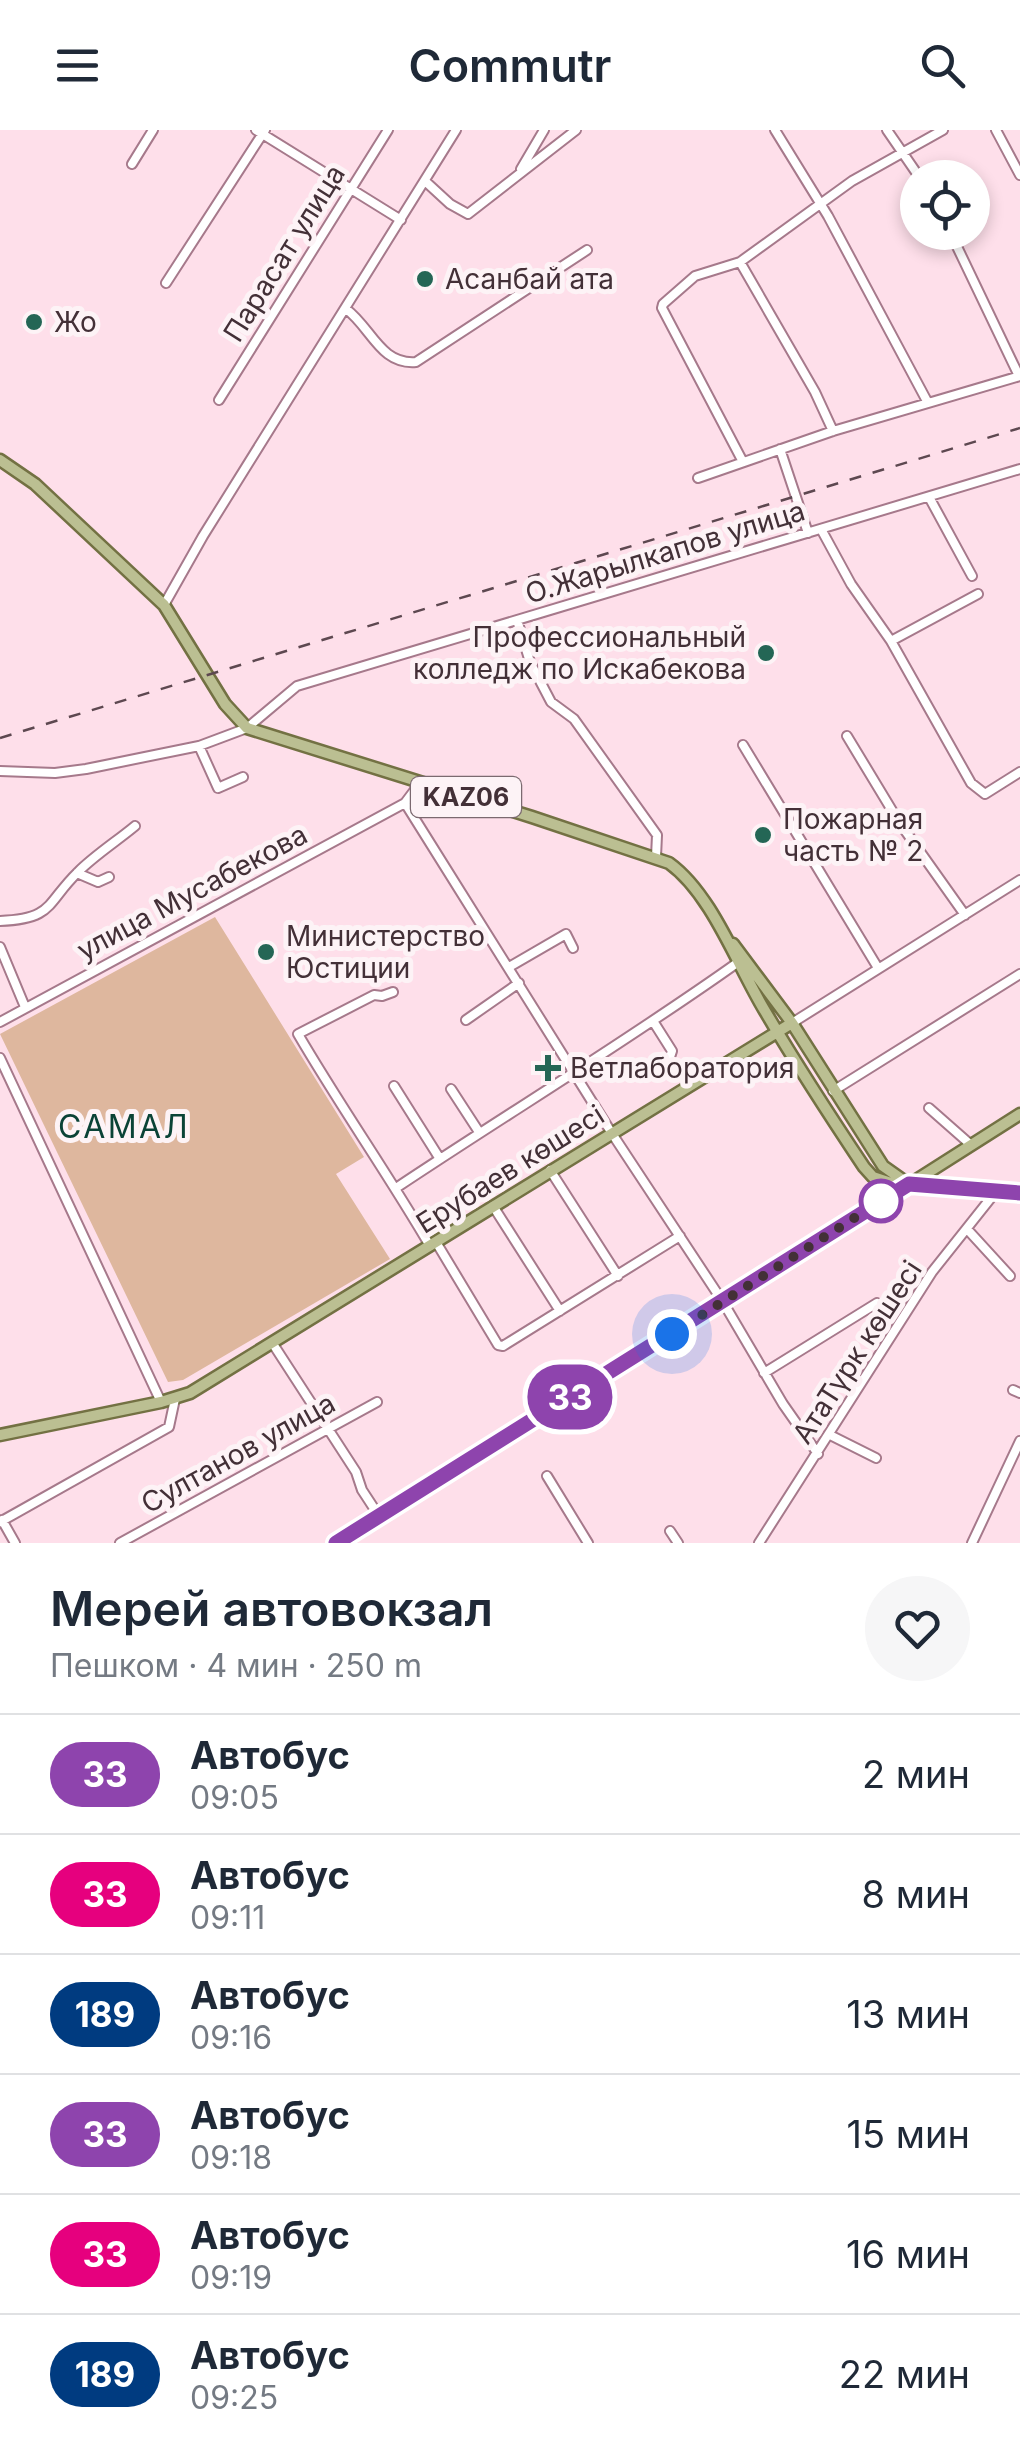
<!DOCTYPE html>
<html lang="ru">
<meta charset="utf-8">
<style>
body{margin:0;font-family:Inter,sans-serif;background:#f6f6f7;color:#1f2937;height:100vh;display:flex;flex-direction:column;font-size:38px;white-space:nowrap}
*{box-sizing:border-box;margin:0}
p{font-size:32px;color:#747a83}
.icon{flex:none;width:55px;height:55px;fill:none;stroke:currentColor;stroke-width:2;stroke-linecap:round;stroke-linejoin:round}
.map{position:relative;height:1413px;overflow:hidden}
.sheet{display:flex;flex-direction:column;background:#fff;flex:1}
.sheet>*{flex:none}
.badge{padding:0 20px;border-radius:32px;font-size:35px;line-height:65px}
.fabs{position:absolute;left:900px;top:30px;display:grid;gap:20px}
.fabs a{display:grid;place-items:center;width:90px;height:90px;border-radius:50%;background:#fff;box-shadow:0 5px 15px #0003;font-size:50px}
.you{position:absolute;width:50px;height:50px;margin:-25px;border:8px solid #fff;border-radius:50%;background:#1a73e8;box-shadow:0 0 0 15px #1a73e833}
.map>.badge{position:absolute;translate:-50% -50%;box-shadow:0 0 0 5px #fff}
.round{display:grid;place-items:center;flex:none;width:105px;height:105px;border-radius:52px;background:#f6f6f7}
.overview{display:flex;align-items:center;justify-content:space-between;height:170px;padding:0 50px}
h1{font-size:48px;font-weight:600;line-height:75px}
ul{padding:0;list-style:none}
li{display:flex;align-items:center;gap:30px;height:120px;padding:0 50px;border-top:2px solid #e0e1e3}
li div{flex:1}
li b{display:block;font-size:38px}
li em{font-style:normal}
li .badge{min-width:110px;font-weight:700;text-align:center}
header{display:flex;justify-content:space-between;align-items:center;height:130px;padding:0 50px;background:#fff;font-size:45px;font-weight:600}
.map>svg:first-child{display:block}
.green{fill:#deb79e}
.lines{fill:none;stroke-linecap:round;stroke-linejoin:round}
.minor-casing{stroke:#a6798b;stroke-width:12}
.major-casing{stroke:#737143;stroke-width:15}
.minor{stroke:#fff;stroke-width:8}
.major{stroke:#bbbf92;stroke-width:10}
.rail{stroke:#5d4850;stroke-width:2.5;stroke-dasharray:12 12;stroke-linecap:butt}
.line-casing{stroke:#fff;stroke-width:22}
.line{stroke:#8e44ad;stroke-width:15}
.walk{stroke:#433037;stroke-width:10;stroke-dasharray:0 18}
.poi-dot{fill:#246655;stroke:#fdf3f6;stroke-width:4}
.stop-dot{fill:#fff;stroke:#8e44ad;stroke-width:5}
.labels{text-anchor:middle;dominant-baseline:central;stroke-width:10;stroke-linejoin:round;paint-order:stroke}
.shield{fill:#fdf3f6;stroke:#7b6a70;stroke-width:2.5}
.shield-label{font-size:25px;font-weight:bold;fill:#433037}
.street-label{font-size:28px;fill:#433037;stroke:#fdf3f6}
.poi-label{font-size:28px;fill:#433037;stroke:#fdf3f6;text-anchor:start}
.quarter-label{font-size:32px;letter-spacing:2.5px;fill:#0a4336;stroke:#fdf3f6}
</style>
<header><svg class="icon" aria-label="menu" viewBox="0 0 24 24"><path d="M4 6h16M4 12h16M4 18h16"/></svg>Commutr<svg class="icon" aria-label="search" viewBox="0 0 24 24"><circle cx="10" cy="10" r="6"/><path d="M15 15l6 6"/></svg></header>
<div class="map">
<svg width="1020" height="1413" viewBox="0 0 1020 1413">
<rect width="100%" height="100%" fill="#fedfea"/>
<!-- green -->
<path class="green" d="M215,787L364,1027L336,1044L390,1129L183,1250L168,1252L0,904Z"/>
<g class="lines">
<defs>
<path id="minor" d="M256,0L401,90
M775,0L828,86L928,273
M887,0L920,48
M996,0L1020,45
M132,34L153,0
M521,39L544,0
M425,51L450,74L468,84L576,0
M950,102L1019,246
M740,132L815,262L833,301
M166,153L265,0
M346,179C371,197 380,235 416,232L587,120
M219,270L388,0
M780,319L808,403
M743,332L662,178L663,174L695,146L740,132L852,51L943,0
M698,348L833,301L1020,246
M929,367L972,446
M821,399L851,454L891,511L971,653L985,664L1020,642
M164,475L203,406L456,0
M517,490L530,532L551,572L574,589L657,705L656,727
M891,511L978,464
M847,606L899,692L965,785
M743,615L878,838
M199,616L218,658L243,647
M0,641L55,643L86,639L199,616L247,598L297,556L1020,339
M420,653L405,673L611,1002L723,1172L783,1274L818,1324
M77,743L98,752L109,747
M0,791C54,789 46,773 78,742C95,725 117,711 135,696
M0,817L25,877
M509,837L566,804L573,818
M393,862L382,866L374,865L298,904C340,976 388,1044 430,1116
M466,890L519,853
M653,891L672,921L670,927L663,932
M0,892L405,673
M792,893L1020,750
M0,928L161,1272
M394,956L440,1029
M451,959L479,1002
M833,961L1020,844
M929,978L971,1015
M550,1040L618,1146
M396,1058C510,982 626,912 737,833
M493,1076L560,1181
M967,1099L1010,1146
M436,1112L498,1215L503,1216L680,1106
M273,1214L356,1342L362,1360L379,1386
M764,1243L877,1173
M1013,1260L1020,1263
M830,1305L876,1328
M547,1346L588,1413
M2,1390L15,1413
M0,1392L169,1297L175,1269
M670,1401L678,1413
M120,1413L377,1272
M336,1413L909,1054
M759,1413L932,1142L998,1059
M972,1413L1020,1311"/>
<path id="major" d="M0,330L35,354L164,475L225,574L247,598L532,687L669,733C712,764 737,835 765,881C796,934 830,986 864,1037L873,1047L891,1053L1020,1063
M733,814L792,893L883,1036L907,1053
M910,1054L1020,984
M0,1305L161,1272L190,1263L792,893"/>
</defs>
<!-- minor casing -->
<use href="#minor" class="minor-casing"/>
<!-- major casing -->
<use href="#major" class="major-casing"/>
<!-- minor -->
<use href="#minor" class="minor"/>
<!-- major -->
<use href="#major" class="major"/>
<!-- rail -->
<path class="rail" d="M0,608L1020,298"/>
</g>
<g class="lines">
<defs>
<path id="line" d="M336,1413L909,1054L1020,1063"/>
</defs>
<!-- line casing -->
<use href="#line" class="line-casing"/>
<!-- line -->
<use href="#line" class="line"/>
<!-- walk -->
<path class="walk" d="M672,1204L881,1071"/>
</g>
<!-- markers -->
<g class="poi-dot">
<circle cx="425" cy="149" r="10"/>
<circle cx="34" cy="192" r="10"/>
<circle cx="766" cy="523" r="10"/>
<circle cx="763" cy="705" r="10"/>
<circle cx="266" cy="822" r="10"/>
<path d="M543 923h10v10h10v10h-10v10h-10v-10h-10v-10h10z"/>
</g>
<circle class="stop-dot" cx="881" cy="1071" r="20"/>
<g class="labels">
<!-- shield labels -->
<rect class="shield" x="411" y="647" width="110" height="40" rx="8"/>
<g class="shield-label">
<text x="466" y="667">KАZ06</text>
</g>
<!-- street labels -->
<g class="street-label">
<text transform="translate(284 123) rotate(-58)">Парасат улица</text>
<text transform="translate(665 422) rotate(-17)">О.Жарылкапов улица</text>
<text transform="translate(192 762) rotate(-28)">улица Мусабекова</text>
<text transform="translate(510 1039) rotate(-32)">Ерубаев көшесі</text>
<text transform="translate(857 1222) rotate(-57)">АтаТүрк көшесі</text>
<text transform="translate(238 1323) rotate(-29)">Султанов улица</text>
</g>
<!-- poi labels -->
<g class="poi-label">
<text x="445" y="149">Асанбай ата</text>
<text x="54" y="192">Жо</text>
<text x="746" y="507" text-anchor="end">Профессиональный<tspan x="746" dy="32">колледж по Искабекова</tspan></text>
<text x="783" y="689">Пожарная<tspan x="783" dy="32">часть № 2</tspan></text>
<text x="286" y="806">Министерство<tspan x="286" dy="32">Юстиции</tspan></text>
<text x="570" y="938">Ветлаборатория</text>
</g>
<!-- quarter labels -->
<g class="quarter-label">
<text x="124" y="996">САМАЛ</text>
</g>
</g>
</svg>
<div class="fabs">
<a><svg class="icon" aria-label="locate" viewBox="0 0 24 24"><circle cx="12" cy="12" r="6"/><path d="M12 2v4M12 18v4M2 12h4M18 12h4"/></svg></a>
</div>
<div class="you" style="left:672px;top:1204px"></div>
<b class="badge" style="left:570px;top:1267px;background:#8e44ad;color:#fff">33</b>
</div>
<section class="sheet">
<div class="overview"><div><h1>Мерей автовокзал</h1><p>Пешком · 4 мин · 250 m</p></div><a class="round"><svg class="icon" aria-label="heart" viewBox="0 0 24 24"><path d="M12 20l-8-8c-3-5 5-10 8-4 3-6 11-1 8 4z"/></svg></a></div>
<ul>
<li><span class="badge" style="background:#8e44ad;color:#fff">33</span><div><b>Автобус</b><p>09:05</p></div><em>2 мин</em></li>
<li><span class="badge" style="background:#e6007e;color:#fff">33</span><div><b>Автобус</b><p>09:11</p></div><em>8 мин</em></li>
<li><span class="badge" style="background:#003b80;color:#fff">189</span><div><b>Автобус</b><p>09:16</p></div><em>13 мин</em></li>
<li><span class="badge" style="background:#8e44ad;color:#fff">33</span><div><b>Автобус</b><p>09:18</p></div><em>15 мин</em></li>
<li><span class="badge" style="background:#e6007e;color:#fff">33</span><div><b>Автобус</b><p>09:19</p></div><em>16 мин</em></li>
<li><span class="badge" style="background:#003b80;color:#fff">189</span><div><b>Автобус</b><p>09:25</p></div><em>22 мин</em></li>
</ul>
</section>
